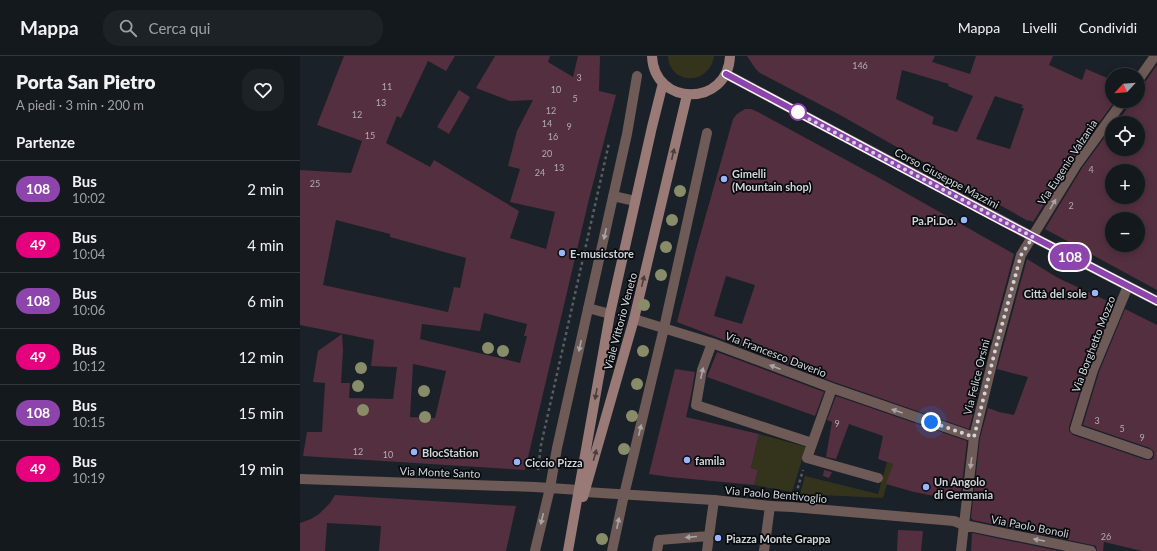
<!DOCTYPE html>
<html lang="it">
<meta charset="utf-8">
<style>
body{margin:0;font-family:Lato,sans-serif;background:#1d2227;color:#f1f3f6;height:100vh;display:flex;flex-direction:column;font-size:15px;white-space:nowrap}
*{box-sizing:border-box;margin:0}
p{font-size:13px;color:#9da0a4}
.icon{flex:none;width:22px;height:22px;fill:none;stroke:currentColor;stroke-width:2;stroke-linecap:round;stroke-linejoin:round}
.map{position:relative;flex:1;overflow:hidden}
.sheet{display:flex;flex-direction:column;background:#14191e;width:300px}
.sheet>*{flex:none}
.badge{padding:0 8px;border-radius:13px;font-size:14px;line-height:26px}
.needle{width:26px;rotate:244deg}
.buttons{position:absolute;left:805px;top:12px;display:grid;gap:8px}
.buttons a{display:grid;place-items:center;width:40px;height:40px;border-radius:50%;background:#14191e;box-shadow:0 2px 10px #0003,0 0 0 1px #33383c;font-size:20px}
.you{position:absolute;width:20px;height:20px;margin:-10px;border:3px solid #fff;border-radius:50%;background:#1a73e8;box-shadow:0 0 0 6px #1a73e833}
.map>.badge{position:absolute;translate:-50% -50%;box-shadow:0 0 0 2px #fff}
h2{padding:0 16px;font-size:15px;line-height:36px}
.round{display:grid;place-items:center;flex:none;width:42px;height:42px;border-radius:16px;background:#1d2227}
.head{display:flex;align-items:center;justify-content:space-between;height:68px;padding:0 16px}
h1{font-size:19px;font-weight:800;line-height:30px}
ul{padding:0;list-style:none}
li{display:flex;align-items:center;gap:12px;height:56px;padding:0 16px;border-top:1px solid #33383c}
li div{flex:1}
li b{display:block;font-size:15px}
li em{font-style:normal}
li .badge{min-width:44px;font-weight:700;text-align:center}
header{display:flex;align-items:center;gap:24px;box-sizing:border-box;height:56px;padding:0 20px;background:#14191e;border-bottom:1px solid #33383c}
header strong{font-size:19px}
nav{display:flex;gap:22px;margin-inline-start:auto;font-size:14px}
.search{width:280px;height:36px;background:#1d2227;display:flex;align-items:center;gap:10px;box-sizing:border-box;padding:0 14px;border-radius:16px;color:#9da0a4;font-size:15px}
main{display:flex;flex:1;min-height:0}
.map>svg:first-child{display:block}
.green{fill:#33341b}
.building{fill:#542f40;fill-rule:evenodd}
.lines{fill:none;stroke-linecap:round;stroke-linejoin:round}
.path{stroke:#585d63;stroke-width:2.5;stroke-dasharray:3 3;stroke-linecap:butt}
.service{stroke:#6e5a57;stroke-width:10}
.pedestrian{stroke:#6e5a57;stroke-width:10}
.minor{stroke:#6e5a57;stroke-width:10}
.secondary{stroke:#9a7a76;stroke-width:10}
.tree{fill:#888c69}
.oneway{fill:#4a3d3d}
.oneway2{fill:#a9a4a6}
.line-casing{stroke:#fff;stroke-width:9}
.line{stroke:#8e44ad;stroke-width:6}
.walk{stroke:#d1d5da;stroke-width:4;stroke-dasharray:0 7.2}
.stop-dot{fill:#fff;stroke:#8e44ad;stroke-width:2}
.poi-dot{fill:#98b6fd;stroke:#080b0e;stroke-width:1.5}
.labels{text-anchor:middle;dominant-baseline:central;stroke-width:3.5;stroke-linejoin:round;paint-order:stroke}
.number-label{font-size:9px;fill:#b2acb4}
.street-label{font-size:11px;fill:#d1d5da;stroke:#080b0e}
.poi-label{font-size:11px;font-weight:bold;fill:#d1d5da;stroke:#080b0e;text-anchor:start}
</style>
<header>
<strong>Mappa</strong>
<div class="search"><svg class="icon" aria-label="search" viewBox="0 0 24 24"><circle cx="10" cy="10" r="6"/><path d="M15 15l6 6"/></svg>Cerca qui</div>
<nav><a>Mappa</a><a>Livelli</a><a>Condividi</a></nav>
</header>
<main>
<section class="sheet">
<div class="head"><div><h1>Porta San Pietro</h1><p>A piedi · 3 min · 200 m</p></div><a class="round"><svg class="icon" aria-label="heart" viewBox="0 0 24 24"><path d="M12 20l-8-8c-3-5 5-10 8-4 3-6 11-1 8 4z"/></svg></a></div>
<h2>Partenze</h2>
<ul>
<li><span class="badge" style="background:#8e44ad;color:#fff">108</span><div><b>Bus</b><p>10:02</p></div><em>2 min</em></li>
<li><span class="badge" style="background:#e6007e;color:#fff">49</span><div><b>Bus</b><p>10:04</p></div><em>4 min</em></li>
<li><span class="badge" style="background:#8e44ad;color:#fff">108</span><div><b>Bus</b><p>10:06</p></div><em>6 min</em></li>
<li><span class="badge" style="background:#e6007e;color:#fff">49</span><div><b>Bus</b><p>10:12</p></div><em>12 min</em></li>
<li><span class="badge" style="background:#8e44ad;color:#fff">108</span><div><b>Bus</b><p>10:15</p></div><em>15 min</em></li>
<li><span class="badge" style="background:#e6007e;color:#fff">49</span><div><b>Bus</b><p>10:19</p></div><em>19 min</em></li>
</ul>
</section>
<div class="map">
<svg width="857" height="495" viewBox="0 0 857 495">
<rect width="100%" height="100%" fill="#1b2128"/>
<!-- green -->
<path class="green" d="M368,0H414V1C408,31 369,28 368,0Z
M459,378L506,391L492,436L454,429L458,414L451,412Z
M587,406L593,408L583,442L500,438L505,420L578,438Z"/>
<!-- building -->
<path class="building" d="M44,0H155L146,15L128,5L101,62L97,60L86,87L130,111L134,104L219,155L210,182L246,193L255,156L210,146L220,113L208,110L217,75L233,44L210,45L176,32L195,0H250L248,6L273,21L278,0H300L299,35L316,39L289,143L225,414L3,400L7,376H22L25,327L13,326L18,295L42,278L43,294L41,327H50L49,342L93,343L97,311L71,310L74,284L0,269V114L51,117L62,85L17,69L36,20ZM36,164L90,178V181L166,202L160,232L154,231L148,256L23,229ZM184,257L227,268L224,280H227L220,307L120,283L122,268L180,275ZM113,308L146,315L135,362L110,361Z
M447,0H635L632,6L670,18L676,0H753L749,9L782,24L786,13L812,24V49L771,105L733,166L729,164L728,165L540,59L460,17L455,12ZM602,14L649,28L648,30L673,40L657,76L632,68L634,61L596,43ZM695,40L723,49L721,52H724L710,93L676,83Z
M857,9V234L745,173L782,112L812,71V93H838V67H817L832,45H838V36ZM812,115H838V141H812ZM812,163H838V189H812Z
M159,34L170,41L149,78L137,71Z
M445,53H451L458,56L583,124L714,198L674,347H676L669,373L534,326L377,266L396,194L433,63L437,58ZM426,220L455,229L442,268L414,260Z
M727,203L758,222L814,248L787,312L769,371V375L773,379L846,404H850L853,403L854,400V396L850,392L783,369L799,316L825,253L857,269V495H842L804,486L803,495H797L796,490L792,489L673,464L671,462L680,382L688,352L699,356L714,359L728,321L697,313Z
M417,296L524,336L515,360L407,321Z
M375,313L395,316L391,339L386,361L459,378L451,412L458,414L454,429L370,421L349,418Z
M536,340L667,385L660,445L614,436L586,428L593,408L578,403L583,380L549,368L536,403L526,401L532,366L527,364Z
M524,414L532,416L529,422L523,420Z
M35,439L149,446L216,450L206,495H79L81,470L27,467L25,495H0V467L11,463L19,458L30,447Z
M598,474L623,475L621,495H597Z
M672,477L759,495H671Z"/>
<g class="lines">
<!-- path -->
<path class="path" d="M238,414L241,389L309,87
M496,438L503,414"/>
<!-- service -->
<path class="service" d="M357,495L359,484L409,480L414,444
M407,495L409,480
M464,495L470,450"/>
<!-- pedestrian -->
<path class="pedestrian" d="M470,450L492,451L654,465L664,469"/>
<!-- minor -->
<path class="minor" d="M426,18L733,181L857,245
M838,24L855,0
M313,140L335,145
M828,230L793,314L775,373L848,398
M288,252L310,258
M334,263L412,287L532,332L674,381
M412,287L402,314L396,349L512,387
M532,332L507,402L578,422
M0,423L235,431L279,434
M285,436L414,444L470,450
M664,469L791,495
M235,495L250,432L257,392L327,78L337,20
M312,495L324,439L364,272L407,77
M661,495L674,381L696,291L721,199L777,108L823,45"/>
<!-- secondary -->
<path class="secondary" d="M352,0C354,51 428,51 430,0
M283,441L334,263L387,39
M268,495L310,258L352,71L363,27"/>
</g>
<!-- trees -->
<g class="tree">
<circle cx="380" cy="135" r="6"/>
<circle cx="372" cy="164" r="6"/>
<circle cx="366" cy="191" r="6"/>
<circle cx="361" cy="219" r="6"/>
<circle cx="344" cy="249" r="6"/>
<circle cx="188" cy="292" r="6"/>
<circle cx="203" cy="295" r="6"/>
<circle cx="343" cy="295" r="6"/>
<circle cx="61" cy="312" r="6"/>
<circle cx="337" cy="328" r="6"/>
<circle cx="58" cy="330" r="6"/>
<circle cx="124" cy="335" r="6"/>
<circle cx="63" cy="354" r="6"/>
<circle cx="332" cy="360" r="6"/>
<circle cx="125" cy="361" r="6"/>
<circle cx="324" cy="393" r="6"/>
<circle cx="302" cy="483" r="6"/>
</g>
<!-- one-way arrows -->
<defs><path id="oneway-solid" d="M-6-.8H1V-3.2L6.5 0L1 3.2V.8H-6Z"/></defs>
<g class="oneway">
<use href="#oneway-solid" transform="translate(373 98) rotate(-77)"/>
<use href="#oneway-solid" transform="translate(343 225) rotate(-77)"/>
<use href="#oneway-solid" transform="translate(296 338) rotate(100)"/>
<use href="#oneway-solid" transform="translate(295 399) rotate(-74)"/>
</g>
<g class="oneway2">
<use href="#oneway-solid" transform="translate(753 148) rotate(-59)"/>
<use href="#oneway-solid" transform="translate(305 178) rotate(102)"/>
<use href="#oneway-solid" transform="translate(280 290) rotate(102)"/>
<use href="#oneway-solid" transform="translate(475 311) rotate(-159)"/>
<use href="#oneway-solid" transform="translate(402 317) rotate(-77)"/>
<use href="#oneway-solid" transform="translate(597 355) rotate(-161)"/>
<use href="#oneway-solid" transform="translate(340 374) rotate(-77)"/>
<use href="#oneway-solid" transform="translate(671 407) rotate(97)"/>
<use href="#oneway-solid" transform="translate(242 463) rotate(103)"/>
<use href="#oneway-solid" transform="translate(318 467) rotate(-78)"/>
<use href="#oneway-solid" transform="translate(391 481) rotate(175)"/>
<use href="#oneway-solid" transform="translate(739 484) rotate(-169)"/>
</g>
<g class="lines">
<defs>
<path id="line" d="M426,18L704,166L857,245"/>
</defs>
<!-- line casing -->
<use href="#line" class="line-casing"/>
<!-- line -->
<use href="#line" class="line"/>
<!-- walk -->
<path class="walk" d="M498,56L494,55L733,181L721,199L696,291L674,381L631,366"/>
</g>
<!-- markers -->
<circle class="stop-dot" cx="498" cy="56" r="8"/>
<g class="poi-dot">
<circle cx="424" cy="123" r="4"/>
<circle cx="664" cy="164" r="4"/>
<circle cx="262" cy="197" r="4"/>
<circle cx="795" cy="237" r="4"/>
<circle cx="114" cy="396" r="4"/>
<circle cx="387" cy="404" r="4"/>
<circle cx="217" cy="406" r="4"/>
<circle cx="626" cy="431" r="4"/>
<circle cx="418" cy="482" r="4"/>
</g>
<g class="labels">
<!-- number labels -->
<g class="number-label">
<text x="560" y="9">146</text>
<text x="279" y="21">3</text>
<text x="87" y="30">11</text>
<text x="256" y="33">10</text>
<text x="275" y="42">5</text>
<text x="81" y="46">13</text>
<text x="251" y="54">12</text>
<text x="57" y="58">12</text>
<text x="247" y="67">14</text>
<text x="269" y="70">9</text>
<text x="70" y="79">15</text>
<text x="253" y="80">16</text>
<text x="247" y="97">20</text>
<text x="259" y="111">13</text>
<text x="791" y="113">4</text>
<text x="240" y="116">24</text>
<text x="15" y="127">25</text>
<text x="771" y="149">2</text>
<text x="797" y="364">3</text>
<text x="537" y="367">9</text>
<text x="822" y="372">5</text>
<text x="842" y="381">9</text>
<text x="58" y="395">12</text>
<text x="88" y="398">10</text>
<text x="806" y="480">26</text>
</g>
<!-- street labels -->
<g class="street-label">
<text transform="translate(767 106) rotate(-57)">Via Eugenio Valzania</text>
<text transform="translate(647 122) rotate(28)">Corso Giuseppe Mazzini</text>
<text transform="translate(320 265) rotate(-75)">Viale Vittorio Veneto</text>
<text transform="translate(793 288) rotate(-69)">Via Borghetto Mozzo</text>
<text transform="translate(476 298) rotate(21)">Via Francesco Daverio</text>
<text transform="translate(676 321) rotate(-76)">Via Felice Orsini</text>
<text transform="translate(140 416) rotate(2)">Via Monte Santo</text>
<text transform="translate(476 438) rotate(5)">Via Paolo Bentivoglio</text>
<text transform="translate(730 470) rotate(11)">Via Paolo Bonoli</text>
</g>
<!-- poi labels -->
<g class="poi-label">
<text x="432" y="117">Gimelli<tspan x="432" dy="13">(Mountain shop)</tspan></text>
<text x="656" y="164" text-anchor="end">Pa.Pi.Do.</text>
<text x="270" y="197">E-musicstore</text>
<text x="787" y="237" text-anchor="end">Città del sole</text>
<text x="122" y="396">BlocStation</text>
<text x="395" y="404">famila</text>
<text x="225" y="406">Ciccio Pizza</text>
<text x="634" y="425">Un Angolo<tspan x="634" dy="13">di Germania</tspan></text>
<text x="426" y="482">Piazza Monte Grappa</text>
</g>
</g>
</svg>
<div class="buttons">
<a><svg class="needle" viewBox="-14 -14 28 28"><path d="M0-13l5 13h-10z" fill="#e53935"/><path d="M0 13l5-13h-10z" fill="#9da0a4"/></svg></a>
<a><svg class="icon" aria-label="locate" viewBox="0 0 24 24"><circle cx="12" cy="12" r="6"/><path d="M12 2v4M12 18v4M2 12h4M18 12h4"/></svg></a>
<a>+</a>
<a>−</a>
</div>
<div class="you" style="left:631px;top:366px"></div>
<b class="badge" style="left:770px;top:201px;background:#8e44ad;color:#fff">108</b>
</div>
</main>
